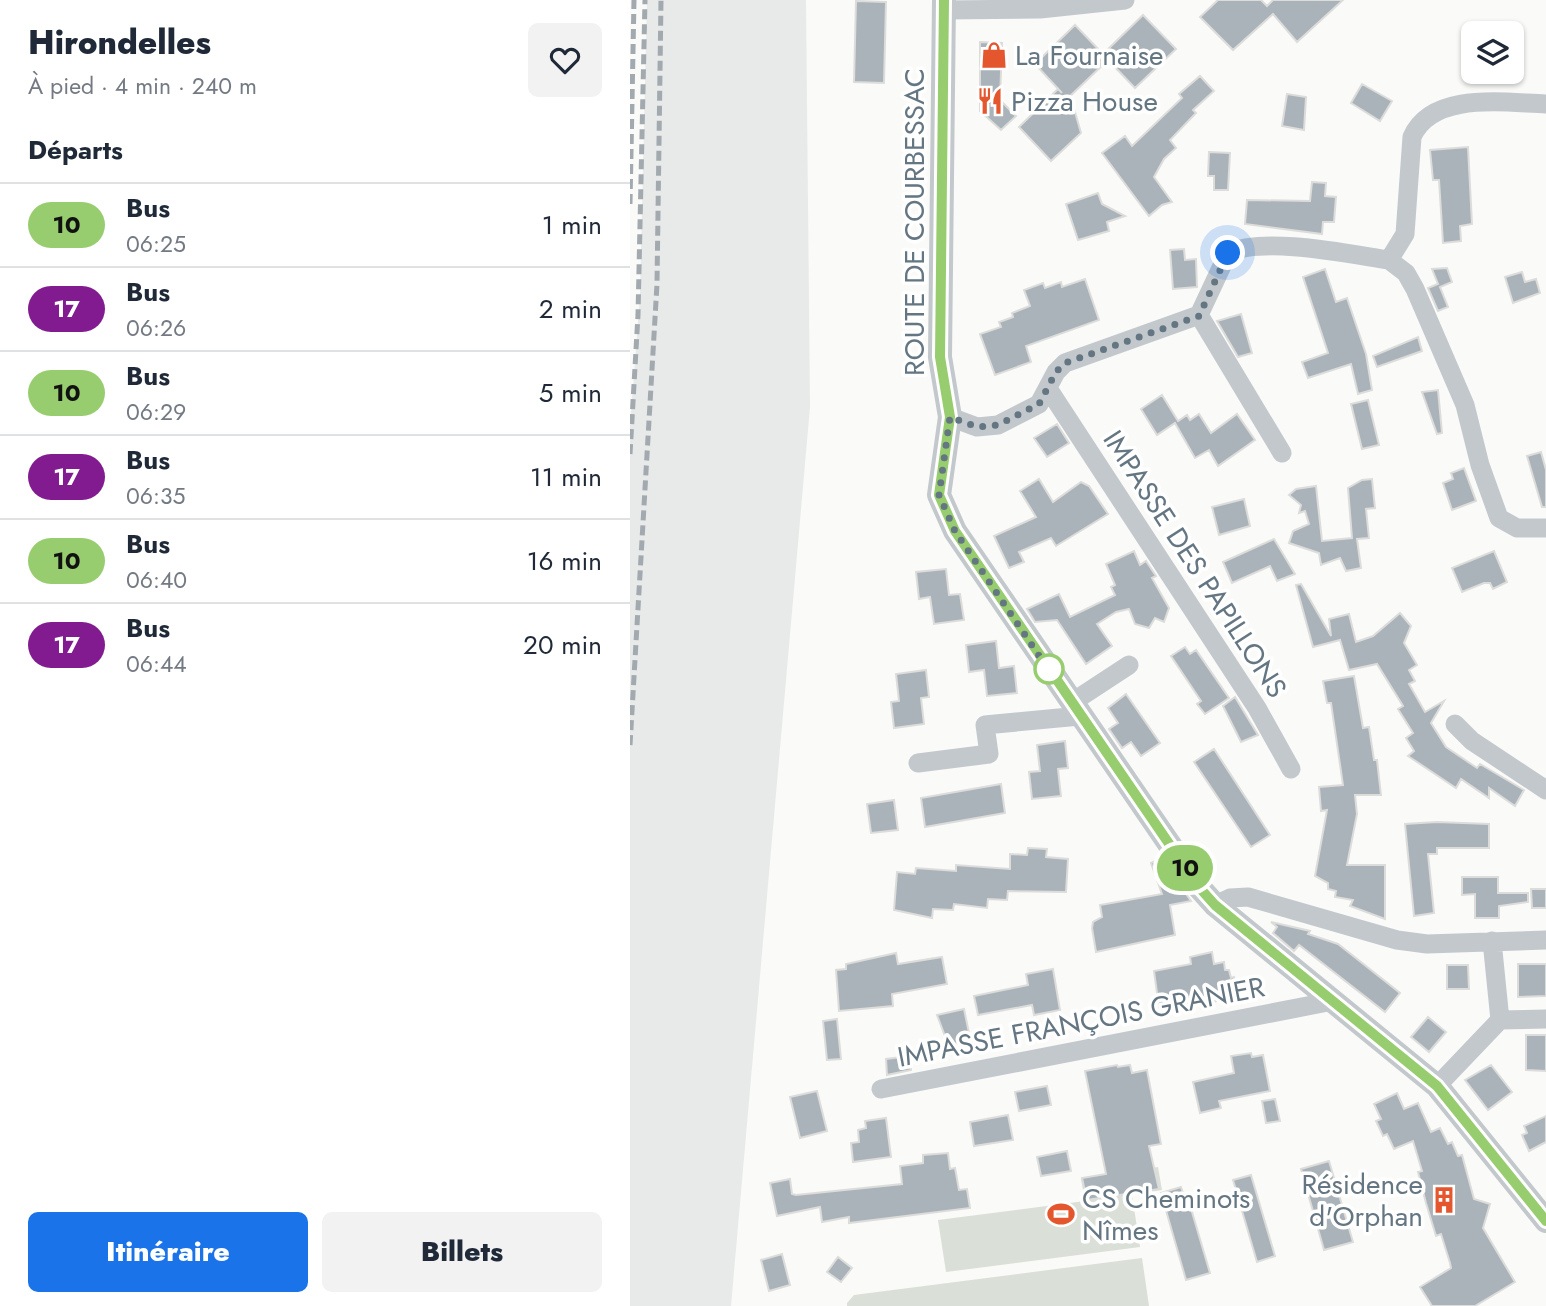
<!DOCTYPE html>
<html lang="fr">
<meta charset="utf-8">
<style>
body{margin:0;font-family:Jost,sans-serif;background:#f2f2f3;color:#1f2937;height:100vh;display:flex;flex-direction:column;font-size:26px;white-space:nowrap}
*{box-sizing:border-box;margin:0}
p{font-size:23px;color:#747a83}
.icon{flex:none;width:38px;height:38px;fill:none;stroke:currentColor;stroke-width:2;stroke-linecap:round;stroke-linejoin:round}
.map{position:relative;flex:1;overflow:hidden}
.drawer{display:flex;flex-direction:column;background:#fff;width:630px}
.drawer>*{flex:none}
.badge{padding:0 14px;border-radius:23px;font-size:24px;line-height:46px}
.controls{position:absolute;left:831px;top:21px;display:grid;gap:14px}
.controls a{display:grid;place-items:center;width:63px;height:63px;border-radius:10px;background:#fff;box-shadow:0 2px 5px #0004;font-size:35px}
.you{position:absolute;width:35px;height:35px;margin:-18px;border:5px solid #fff;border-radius:50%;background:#1a73e8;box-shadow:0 0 0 10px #1a73e833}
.map>.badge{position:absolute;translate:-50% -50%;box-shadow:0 0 0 4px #fff}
h2{padding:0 28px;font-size:26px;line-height:63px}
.round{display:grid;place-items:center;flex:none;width:74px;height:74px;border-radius:10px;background:#f2f2f3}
.overview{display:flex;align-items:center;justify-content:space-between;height:119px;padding:0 28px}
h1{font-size:33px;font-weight:800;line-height:52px}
.button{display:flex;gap:14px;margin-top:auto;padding:14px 28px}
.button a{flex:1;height:80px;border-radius:10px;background:#1a73e8;color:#fff;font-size:28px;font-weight:800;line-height:80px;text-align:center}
.button a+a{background:#f2f2f3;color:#1f2937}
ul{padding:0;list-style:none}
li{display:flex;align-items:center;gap:21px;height:84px;padding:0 28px;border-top:2px solid #e0e1e3}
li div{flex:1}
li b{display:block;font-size:26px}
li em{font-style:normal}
li .badge{min-width:77px;font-weight:700;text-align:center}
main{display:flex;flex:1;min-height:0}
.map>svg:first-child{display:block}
.built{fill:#e8e9e9}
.green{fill:#dadfd7}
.building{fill:#aab3b9;stroke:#dcdcda;stroke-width:2}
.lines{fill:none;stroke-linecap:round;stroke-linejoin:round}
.minor{stroke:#c3c8cc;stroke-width:19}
.tertiary{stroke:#c3c8cc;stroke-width:24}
.rail{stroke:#a2aab0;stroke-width:5;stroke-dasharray:10 5;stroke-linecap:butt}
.line-casing{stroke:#fff;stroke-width:16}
.line{stroke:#97cd6e;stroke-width:10}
.walk{stroke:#657683;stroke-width:7;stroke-dasharray:0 12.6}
.stop-dot{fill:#fff;stroke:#97cd6e;stroke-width:3.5}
.labels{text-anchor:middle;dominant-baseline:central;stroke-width:7;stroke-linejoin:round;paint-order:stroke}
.poi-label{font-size:28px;fill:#657683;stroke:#fff;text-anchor:start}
.street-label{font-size:28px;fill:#657683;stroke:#fff}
</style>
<main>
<section class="drawer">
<div class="overview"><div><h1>Hirondelles</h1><p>À pied · 4 min · 240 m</p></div><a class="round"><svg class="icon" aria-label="heart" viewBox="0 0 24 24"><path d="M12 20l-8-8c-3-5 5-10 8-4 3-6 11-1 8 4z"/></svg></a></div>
<h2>Départs</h2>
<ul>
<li><span class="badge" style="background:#97cd6e;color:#111">10</span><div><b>Bus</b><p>06:25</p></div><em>1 min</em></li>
<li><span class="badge" style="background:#821b8f;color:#fff">17</span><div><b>Bus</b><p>06:26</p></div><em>2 min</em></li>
<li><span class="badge" style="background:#97cd6e;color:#111">10</span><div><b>Bus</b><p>06:29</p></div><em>5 min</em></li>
<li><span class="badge" style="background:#821b8f;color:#fff">17</span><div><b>Bus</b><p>06:35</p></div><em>11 min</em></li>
<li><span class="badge" style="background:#97cd6e;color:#111">10</span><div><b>Bus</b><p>06:40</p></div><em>16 min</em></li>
<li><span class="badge" style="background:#821b8f;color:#fff">17</span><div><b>Bus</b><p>06:44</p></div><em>20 min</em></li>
</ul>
<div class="button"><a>Itinéraire</a><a>Billets</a></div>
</section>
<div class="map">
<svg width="916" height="1306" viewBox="0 0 916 1306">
<rect width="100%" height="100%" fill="#fafaf8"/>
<!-- built -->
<path class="built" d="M17,0H176L180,407L101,1306H0V426L10,295Z"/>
<!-- green -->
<path class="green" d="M528,1167L532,1190L502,1195L510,1247L316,1272L308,1220L455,1201L451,1179Z
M512,1258L519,1306H217V1303L224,1295Z"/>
<!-- building -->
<path class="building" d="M588,0H631L637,6L643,0H713L667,42L643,14L603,50L570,17Z
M226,1L256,2L254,83L224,82Z
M513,15L546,49L505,88L478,60L437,99L443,105L451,133L421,161L389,127L428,89L432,93L405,64L445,25L473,54Z
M350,42L372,43L370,100L386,116L371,130L350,111Z
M570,76L584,91L563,110L566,113L540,140L546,148L534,159L524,177L542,202L532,205L519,216L472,153L495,136L502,146L552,98L549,94Z
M732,84L762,101L750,121L721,103Z
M657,94L676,97L674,130L652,126Z
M838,147L842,224L830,226L831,241L813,243L809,180H803L800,150Z
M579,152L600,153L598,190H584V176H578Z
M682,182L696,183L695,196L706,197L704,222H693L692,234L615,224L617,200L680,201Z
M468,193L472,204L495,216L477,222L479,231L448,240L436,204Z
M554,249L555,260L566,259L567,287L543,289L540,250Z
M817,268L822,282L810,287L818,307L808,311L798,288L808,284L802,269Z
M695,269L706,302L717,298L736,354L742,390L728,394L721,364L678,378L672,362L698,353L673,277Z
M892,272L895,282L906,279L910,293L883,303L875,277Z
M455,279L469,320L396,346L401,362L365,375L350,334L371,327L369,322L383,317L382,313L400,306L394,290L413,283L415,288L431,282L432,287Z
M611,314L622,353L608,357L587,321Z
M788,337L792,351L747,367L743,356Z
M808,390L812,433L807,434L792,392Z
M532,395L548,421L557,415L560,420L569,414L581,433L607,414L625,440L588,466L579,450L565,458L545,423L527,435L511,409Z
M738,400L749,445L732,449L721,404Z
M427,424L439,443L417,457L404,438Z
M911,452L916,470V507H912L897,456Z
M834,468L846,501L822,510L813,483L823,479L821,473Z
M409,479L423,502L451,482L459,486L478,514L426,546L421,538L389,552L394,562L379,568L364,536L406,517L390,491Z
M742,479L745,508L736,509L739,538L727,539L731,568L716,571L710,558L691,565L689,553L659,543L663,531L679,524L675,511L669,513L671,505L659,495L666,489L686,486L692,541L722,538L718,488L732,480Z
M614,499L620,526L589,535L582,507Z
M644,539L665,574L647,581L640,566L602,583L593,562Z
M504,551L510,565L516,561L526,576L522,578L539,608L534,622L525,618L519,628L505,624L499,609L486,612L467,624L482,646L456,664L427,620L405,622L397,609L429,594L440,617L485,595L481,587L485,585L476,564Z
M864,551L877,582L863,589L860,583H854L832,592L822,568Z
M316,569L319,595L330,594L334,620L304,624L300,597L289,599L286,572Z
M671,584L701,636L699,619L719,614L726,642L743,636L770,613L781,626L774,643L787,665L779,670L785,681L779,684L795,712L814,701L801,723L816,747L847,768L850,764L894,790L885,806L859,788V798L831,779L826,788L778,756L784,751L776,738L783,733L768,709L773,706L747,664L719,670L710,640L683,647L666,585Z
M366,641L369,668L384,666L387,693L357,696L354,670L339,672L336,645Z
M555,647L560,654L566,650L599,698L575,714L567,704L571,701L541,656Z
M296,670L299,697L291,698L294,724L264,728L261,702L269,701L266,674Z
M724,676L733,728L739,727L744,760H747L751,795H725L727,814L717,865H755V919L720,906L723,900L705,897L706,891L698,889V883L685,876L697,810L691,811L689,787L713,785L701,703H697L693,681Z
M496,694L530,743L511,756L501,742L492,748L479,729L488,723L478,708Z
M605,697L628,735L611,742L593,706Z
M435,741L438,768L428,769L431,796L402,799L399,772L410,771L407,745Z
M584,749L640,835L621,847L564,762Z
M371,784L375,813L295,827L291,798Z
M264,800L268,830L241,833L237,804Z
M807,822L859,824V848H807V854H798L804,913L784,916L775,824Z
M398,848L417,849L416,857L438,859L436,892L378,891L377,900L358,899L357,908L324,904L323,910L303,909L302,918L264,910L267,872L285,874L286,868L326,871V865L380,869V854L397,855Z
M531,858L561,901L540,905L545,935L466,952L462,928L463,922L472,917L470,905L532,894L521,863Z
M832,877H868V893H898V902L869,906V918H845V894L832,895Z
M901,889H916V908H902Z
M641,922L680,931L678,934L708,944L770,993L755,1012L669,945L664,951L643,933L647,927Z
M582,952L584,964L594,962L595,970H599L601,978L604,977L607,997L552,1008L551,1004L529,1008L524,971L561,964L560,957Z
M266,953L268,964L312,957L317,984L262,994L263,1006L209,1011L206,970L216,969V964Z
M888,964H916V996L888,997Z
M817,965H838L839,989H817Z
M423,969L430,1010L404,1015L402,1005L348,1015L344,996L398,985L396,974Z
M334,1009L341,1043L318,1044L307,1015Z
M798,1017L816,1032L799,1052L781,1037Z
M207,1019L211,1059L197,1060L193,1021Z
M896,1035H916V1071L896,1070Z
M621,1053L622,1057L633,1055L640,1091L589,1101L591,1108L570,1113L563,1082L604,1073L601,1056Z
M280,1056L281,1070L257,1075L256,1059Z
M487,1065L488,1067L500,1065L502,1073L517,1070L531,1144L519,1146L529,1189L457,1200L452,1178L476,1174L455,1071Z
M861,1065L882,1092L858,1110L835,1080Z
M417,1086L421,1105L389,1111L385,1092Z
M187,1091L197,1131L170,1138L160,1097Z
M767,1093L774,1109L788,1103L801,1132L810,1128L818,1144L822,1142L828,1156L832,1155L844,1199L860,1204L853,1228L885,1282L845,1306H802L790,1287L821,1268L820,1263L811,1234L806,1236L796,1203L788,1172L792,1171L783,1141L764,1149L757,1134L753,1136L746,1121L751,1119L744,1104Z
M645,1099L650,1121L636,1123L632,1101Z
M378,1115L383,1140L344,1146L340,1122Z
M916,1116V1142L899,1151L892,1135L897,1133L894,1126Z
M256,1118L261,1157L223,1162L221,1143L229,1142L228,1130L236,1128L235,1121Z
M437,1151L441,1171L411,1176L407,1157Z
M318,1153L320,1169L325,1168L329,1190L337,1189L340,1208L219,1223V1217L192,1222L190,1207L147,1216L140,1183L160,1179L162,1194L166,1195L272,1184L270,1166L293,1163V1155Z
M699,1161L723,1242L694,1250L671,1169Z
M621,1175L645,1256L627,1262L603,1180Z
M551,1187L554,1196L557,1195L580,1273L556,1280L531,1193Z
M152,1254L160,1285L139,1291L131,1260Z
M208,1257L222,1268L211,1282L197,1272Z"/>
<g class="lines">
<!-- minor -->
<path class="minor" d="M314,10L410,9L495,0
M759,260L776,273L785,289L835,405L850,465L869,518L887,528H916
M569,315L652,453
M419,390L627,708L661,769
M320,417L347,427L368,425L409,404L426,372L435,363L569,315L598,253C634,236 719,254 759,260L775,234L782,137C802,91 875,103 916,104
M441,703L499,665
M825,724L842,741L916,790
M288,763L359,754L355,725L450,716
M585,905L600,898L618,897L767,940L797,944L916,940
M870,1020L916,1019
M807,1086L870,1020L862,941
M251,1089L703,1001"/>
<!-- tertiary -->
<path class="tertiary" d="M314,0L310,357L320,417L309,495L325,531L568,886L585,905L807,1086L916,1221"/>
<!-- rail -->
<path class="rail" d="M0,204L4,0
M0,454L8,315L15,0
M0,745L27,284L31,0"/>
</g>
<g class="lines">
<defs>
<path id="line" d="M314,0L310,357L320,417L309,495L325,531L568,886L585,905L807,1086L916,1221"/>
</defs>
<!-- line casing -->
<use href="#line" class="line-casing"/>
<!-- line -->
<use href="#line" class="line"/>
<!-- walk -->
<path class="walk" d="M419,669L424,678L325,531L309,495L320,417L347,427L368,425L409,404L426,372L435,363L569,316L598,253"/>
</g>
<!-- icons -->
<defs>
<symbol id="shop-bare" viewBox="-9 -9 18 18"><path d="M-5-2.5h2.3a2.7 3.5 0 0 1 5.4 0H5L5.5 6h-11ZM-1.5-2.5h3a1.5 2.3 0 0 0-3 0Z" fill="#e4572e" stroke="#fff" stroke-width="2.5" paint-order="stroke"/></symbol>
<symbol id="restaurant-bare" viewBox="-9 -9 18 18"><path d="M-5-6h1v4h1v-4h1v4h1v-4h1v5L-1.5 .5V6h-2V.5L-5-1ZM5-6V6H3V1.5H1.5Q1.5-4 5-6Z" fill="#e4572e" stroke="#fff" stroke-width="2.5" paint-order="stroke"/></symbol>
<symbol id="building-bare" viewBox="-9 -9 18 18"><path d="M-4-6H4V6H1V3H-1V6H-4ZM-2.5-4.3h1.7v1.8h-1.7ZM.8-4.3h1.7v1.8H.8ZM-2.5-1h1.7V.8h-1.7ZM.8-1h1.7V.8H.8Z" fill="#e4572e" stroke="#fff" stroke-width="2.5" paint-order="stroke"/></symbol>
<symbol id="stadium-bare" viewBox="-9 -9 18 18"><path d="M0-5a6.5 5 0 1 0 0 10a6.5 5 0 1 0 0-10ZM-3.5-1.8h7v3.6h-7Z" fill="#e4572e" stroke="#fff" stroke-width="2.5" paint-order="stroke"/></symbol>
</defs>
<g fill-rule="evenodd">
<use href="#shop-bare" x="345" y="36" width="38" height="38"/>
<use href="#restaurant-bare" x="341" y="82" width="38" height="38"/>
<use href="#building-bare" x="795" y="1181" width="38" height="38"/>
<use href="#stadium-bare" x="412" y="1195" width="38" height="38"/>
</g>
<!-- markers -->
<circle class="stop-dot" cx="419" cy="669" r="14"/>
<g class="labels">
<!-- poi labels -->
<g class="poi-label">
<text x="385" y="55">La Fournaise</text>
<text x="381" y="101">Pizza House</text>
<text x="793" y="1184" text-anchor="end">Résidence<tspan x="793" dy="32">d'Orphan</tspan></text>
<text x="452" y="1198">CS Cheminots<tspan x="452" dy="32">Nîmes</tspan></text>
</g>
<!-- street labels -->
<g class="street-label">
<text transform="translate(284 222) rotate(-90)">ROUTE DE COURBESSAC</text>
<text transform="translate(565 564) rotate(57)">IMPASSE DES PAPILLONS</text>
<text transform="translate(451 1022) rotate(-11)">IMPASSE FRANÇOIS GRANIER</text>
</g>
</g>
</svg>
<div class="controls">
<a><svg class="icon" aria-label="layers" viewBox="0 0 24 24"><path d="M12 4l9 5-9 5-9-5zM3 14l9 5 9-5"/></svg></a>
</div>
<div class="you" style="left:598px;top:253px"></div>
<b class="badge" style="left:555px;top:868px;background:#97cd6e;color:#111">10</b>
</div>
</main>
